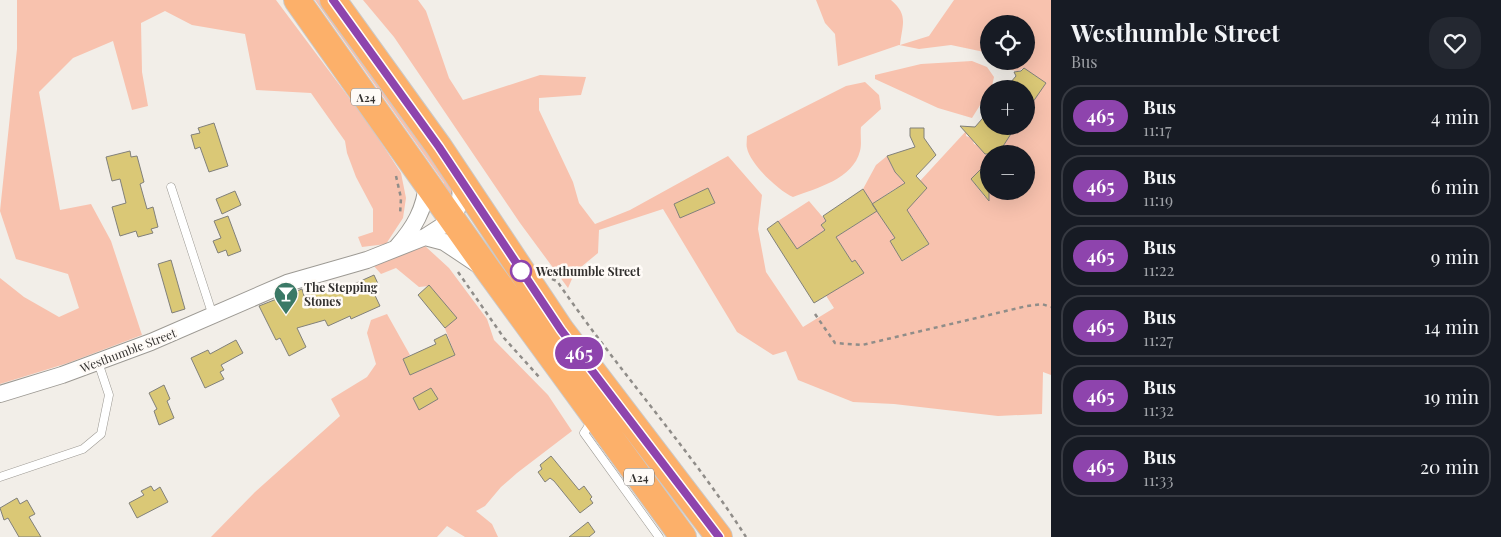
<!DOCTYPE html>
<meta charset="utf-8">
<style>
body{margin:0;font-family:"Playfair Display",serif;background:#242831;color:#f1f3f6;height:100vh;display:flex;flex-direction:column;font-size:19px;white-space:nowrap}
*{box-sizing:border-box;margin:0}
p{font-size:16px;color:#9ea1a6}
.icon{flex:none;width:28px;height:28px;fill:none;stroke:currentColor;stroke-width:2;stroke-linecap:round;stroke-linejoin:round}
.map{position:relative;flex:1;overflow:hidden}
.sheet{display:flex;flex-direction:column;background:#171b24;width:450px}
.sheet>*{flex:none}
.badge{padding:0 10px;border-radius:16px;font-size:18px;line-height:32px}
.controls{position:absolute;left:980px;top:15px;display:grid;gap:10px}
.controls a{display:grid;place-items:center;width:55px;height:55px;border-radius:50%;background:#171b24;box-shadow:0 5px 20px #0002;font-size:25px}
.map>.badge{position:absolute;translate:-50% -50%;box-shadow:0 0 0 2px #fff}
.round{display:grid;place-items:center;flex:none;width:52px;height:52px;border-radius:20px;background:#242831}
.summary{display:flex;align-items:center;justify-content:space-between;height:85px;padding:0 20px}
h1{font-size:24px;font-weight:700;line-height:38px}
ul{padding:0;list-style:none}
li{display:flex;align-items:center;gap:15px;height:62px;margin:0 10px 8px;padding:0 10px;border:2px solid #363941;border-radius:20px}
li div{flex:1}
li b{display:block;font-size:19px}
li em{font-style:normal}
li .badge{min-width:55px;font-weight:700;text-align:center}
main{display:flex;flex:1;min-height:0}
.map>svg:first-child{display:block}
.green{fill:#f8c2ae}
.building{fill:#dac876;stroke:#81807a}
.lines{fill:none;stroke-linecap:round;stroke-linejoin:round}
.service-casing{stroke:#9d9a94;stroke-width:9}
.minor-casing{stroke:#9d9a94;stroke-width:18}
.trunk-casing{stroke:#cac9c9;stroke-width:28}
.path{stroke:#908d89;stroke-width:2.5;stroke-dasharray:4 4;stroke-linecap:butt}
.service{stroke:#fff;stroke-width:8}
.minor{stroke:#fff;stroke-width:16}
.trunk{stroke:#fcb06a;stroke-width:26}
.line-casing{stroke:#fff;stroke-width:11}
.line{stroke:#8e44ad;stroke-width:8}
.stop-dot{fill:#fff;stroke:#8e44ad;stroke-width:2.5}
.labels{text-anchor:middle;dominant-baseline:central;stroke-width:5;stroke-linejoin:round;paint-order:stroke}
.shield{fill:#fffbf7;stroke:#706e6b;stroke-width:1}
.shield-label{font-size:11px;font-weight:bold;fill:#33312f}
.stop-label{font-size:12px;font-weight:bold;fill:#33312f;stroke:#fffbf7;text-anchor:start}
.poi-label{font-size:12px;font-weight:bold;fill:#33312f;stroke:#fffbf7;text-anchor:start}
.street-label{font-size:12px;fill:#33312f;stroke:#fffbf7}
</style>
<main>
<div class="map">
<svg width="1051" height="537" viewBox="0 0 1051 537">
<rect width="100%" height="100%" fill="#f2eee8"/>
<!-- green -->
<path class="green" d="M17,0H276L371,127L401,173L406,198L403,218L386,244L362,247L358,237L373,232V209L356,177L347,153L345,141L311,93L256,90L245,34L192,25L165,11L141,23L142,72L148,106L132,110L113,41L73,58L39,92L60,210L91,204L111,241L142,335L68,363L0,384V278L24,297L59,317L79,308L68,274L16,259L0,211L17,49Z
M315,0H323L452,189L454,202L445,195L444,183Z
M363,0H418L426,11L449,78L463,100L540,75L586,77L581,95L539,98V110L573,182L579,203L595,224L630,210L728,156L762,195L758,229L766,272L803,327L834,308L778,221L809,201L826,221L821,225L825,230L806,243L839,288L863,273L855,260L852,262L836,237L877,211L895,238L890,241L903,261L929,244L912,217L900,214L909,208L896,188L872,204L863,189L876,165L887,156L895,172L907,186L920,181L967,130L966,136L972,138L974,144L981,146L980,148L989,158V161L971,179L985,197L992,191H1026V154H1008L1002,148L1016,126H1026V112L1045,83L1024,68L1018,71L1005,69L1001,61H1026V24H989V53L951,45L919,49L899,45L838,66L835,34L825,23L816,0H891C909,15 902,25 900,45L929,36L954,0H1051V375L1043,372L1042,414L998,416L894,404L853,402L798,380L786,351L773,355L737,332L663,209L599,230L598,253L575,272L568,288L520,223L394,37Z
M972,61L987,67L994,77L992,86L972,118L938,108L875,79V75L921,64Z
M865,82L879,95L881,109L861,127C860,134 862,144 860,151C853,179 817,188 793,197C779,191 750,164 747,148C746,145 747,140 747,136L846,86Z
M425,246L449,268L487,319L494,340L548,395L572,431L517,473L501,487L485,506L476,511L492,524L498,537H465L447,526L437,537H211L255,492L340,416L331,399L367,377L376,364L367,333L371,320L387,314L410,355L403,359L410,375L455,355L429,286L419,287L396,268L381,274L373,265Z"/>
<!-- building -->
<path class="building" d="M1024,68L1046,83L1026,112V89H1005L1016,76L1014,72L1021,71Z
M989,111V126H1016L998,154H985L960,126L975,127Z
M214,123L228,166L209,172L200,147L195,149L191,135L200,133L198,128Z
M910,128H924V138L936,155L916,176L927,188L907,210L929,244L902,261L890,241L895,238L872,204L905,183L895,172L887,156L915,147L910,136Z
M130,151L131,157L137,156L144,182L140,184L147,209L153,207L158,227L151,229L153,233L138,237L136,231L120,236L112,207L126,203L120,179L112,181L106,157Z
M989,161V201L971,179Z
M708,188L715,203L680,218L674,204Z
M863,189L877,211L836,237L852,262L855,260L864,273L814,303L767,229L778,221L797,249L825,230L821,225L826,221L823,216Z
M235,191L241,205L222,214L216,199Z
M228,216L241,251L228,256L226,250L218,253L213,241L221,238L214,221Z
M171,260L185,309L172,313L158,264Z
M374,275L379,286L372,289L380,306L351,319L350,316L328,326L325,320L297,328L306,347L289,356L280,338L276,340L259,306L302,289L304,296L330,285L334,293Z
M429,285L457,318L445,328L418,295Z
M446,334L455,355L410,375L403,359L436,344L434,340Z
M236,340L243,353L221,365L224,370L220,372L224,379L205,388L191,358L208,350L210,354Z
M164,385L170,399L167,401L174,418L159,425L154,411L157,409L149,393Z
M431,388L438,399L419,410L413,398Z
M551,456L579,490L584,486L592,497L590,499L593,503L580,513L554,481L550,478L545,482L538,472L542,469L540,465Z
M151,486L154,491L160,487L168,502L137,518L129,503L144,495L141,491Z
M17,498L20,504L27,500L35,514L29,517L41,537H19L8,518L4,520L0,508Z
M588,522L595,532L589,537H569Z"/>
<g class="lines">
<defs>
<path id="service" d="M171,187L213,316
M592,421L584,433L659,537
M0,477L83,449L101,434L109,395L98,362"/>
<path id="minor" d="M425,237L444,242L477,264
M397,247C414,228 425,209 427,183
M0,394L62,375L151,342L287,283L367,260L425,237L453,219L460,202L461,180"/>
<path id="trunk" d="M297,0L488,270L683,537
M333,0L439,147L561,330L719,537"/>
</defs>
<!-- service casing -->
<use href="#service" class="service-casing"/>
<!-- minor casing -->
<use href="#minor" class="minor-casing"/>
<!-- trunk casing -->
<use href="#trunk" class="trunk-casing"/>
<!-- path -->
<path class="path" d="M396,176L401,198L400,215
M458,272L504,338L540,378
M552,279L557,281C617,369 689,448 746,537
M815,314L835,343L862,345L1027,306L1042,304L1051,307"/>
<!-- service -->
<use href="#service" class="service"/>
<!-- minor -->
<use href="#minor" class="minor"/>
<!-- trunk -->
<use href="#trunk" class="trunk"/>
</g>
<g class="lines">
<defs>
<path id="line" d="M333,0L439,147L561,330L719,537"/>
</defs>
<!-- line casing -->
<use href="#line" class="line-casing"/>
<!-- line -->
<use href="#line" class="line"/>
</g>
<!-- icons -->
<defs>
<symbol id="bar-pin" viewBox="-11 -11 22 30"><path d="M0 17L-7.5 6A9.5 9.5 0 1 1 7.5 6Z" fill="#3b7966" stroke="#fffbf7"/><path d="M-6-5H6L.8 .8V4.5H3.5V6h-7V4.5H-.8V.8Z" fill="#fff"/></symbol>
</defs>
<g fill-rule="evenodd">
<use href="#bar-pin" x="272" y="280" width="28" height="38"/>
</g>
<!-- markers -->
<circle class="stop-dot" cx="521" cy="271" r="10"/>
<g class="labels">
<!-- shield labels -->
<g class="shield">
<rect x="351" y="88.5" width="30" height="17" rx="4"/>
<rect x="624" y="468.5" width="30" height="17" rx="4"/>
</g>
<g class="shield-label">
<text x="366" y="97">A24</text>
<text x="639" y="477">A24</text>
</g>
<!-- stop labels -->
<g class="stop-label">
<text x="536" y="271">Westhumble Street</text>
</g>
<!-- poi labels -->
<g class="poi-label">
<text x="304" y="287">The Stepping<tspan x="304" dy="14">Stones</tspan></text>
</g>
<!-- street labels -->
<g class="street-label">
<text transform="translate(128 350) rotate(-21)">Westhumble Street</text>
</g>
</g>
</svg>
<div class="controls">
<a><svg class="icon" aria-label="locate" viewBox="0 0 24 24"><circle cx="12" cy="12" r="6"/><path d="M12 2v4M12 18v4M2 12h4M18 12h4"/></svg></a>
<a>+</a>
<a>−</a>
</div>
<b class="badge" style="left:579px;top:353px;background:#8e44ad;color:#fff">465</b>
</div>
<section class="sheet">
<div class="summary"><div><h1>Westhumble Street</h1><p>Bus</p></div><a class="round"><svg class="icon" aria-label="heart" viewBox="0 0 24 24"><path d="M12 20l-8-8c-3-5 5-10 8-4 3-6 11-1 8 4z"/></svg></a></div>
<ul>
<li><span class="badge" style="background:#8e44ad;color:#fff">465</span><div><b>Bus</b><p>11:17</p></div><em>4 min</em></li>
<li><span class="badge" style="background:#8e44ad;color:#fff">465</span><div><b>Bus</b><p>11:19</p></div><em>6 min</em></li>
<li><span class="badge" style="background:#8e44ad;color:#fff">465</span><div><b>Bus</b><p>11:22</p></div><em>9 min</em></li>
<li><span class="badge" style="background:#8e44ad;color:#fff">465</span><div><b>Bus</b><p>11:27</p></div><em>14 min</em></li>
<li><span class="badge" style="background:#8e44ad;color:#fff">465</span><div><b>Bus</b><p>11:32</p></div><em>19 min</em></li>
<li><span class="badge" style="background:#8e44ad;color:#fff">465</span><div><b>Bus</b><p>11:33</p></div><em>20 min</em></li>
</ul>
</section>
</main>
